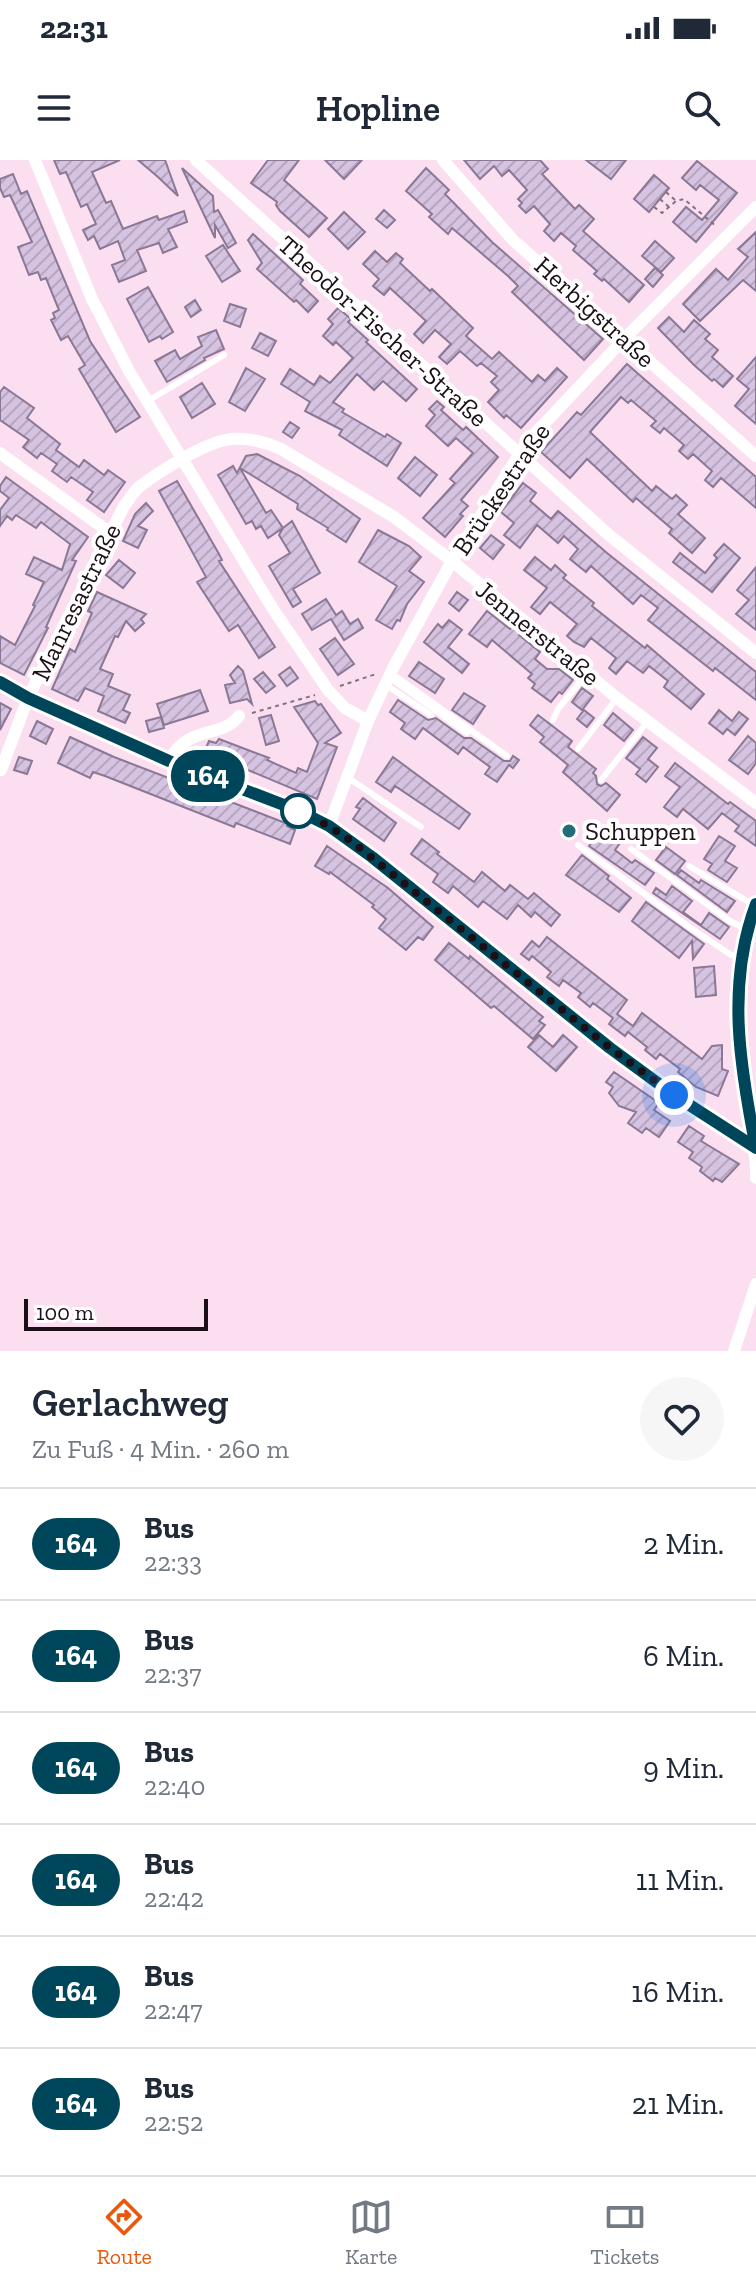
<!DOCTYPE html>
<html lang="de">
<meta charset="utf-8">
<style>
body{margin:0;font-family:"Zilla Slab",serif;background:#f6f6f7;color:#1f2937;height:100vh;display:flex;flex-direction:column;font-size:30px;white-space:nowrap}
*{box-sizing:border-box;margin:0}
p{font-size:26px;color:#747a83}
.icon{flex:none;width:44px;height:44px;fill:none;stroke:currentColor;stroke-width:2;stroke-linecap:round;stroke-linejoin:round}
.map{position:relative;height:1191px;overflow:hidden}
.side{display:flex;flex-direction:column;background:#fff;flex:1}
.side>*{flex:none}
.badge{padding:0 16px;border-radius:26px;font-size:28px;line-height:52px}
.scale{position:absolute;left:24px;bottom:20px;width:184px;box-sizing:border-box;padding-left:8px;border:4px solid #1b1017;border-top:0;font-size:22px;line-height:28px;white-space:nowrap;color:#1b1017;-webkit-text-stroke:6px #fff;paint-order:stroke}
.you{position:absolute;width:40px;height:40px;margin:-20px;border:6px solid #fff;border-radius:50%;background:#1a73e8;box-shadow:0 0 0 12px #1a73e833}
.map>.badge{position:absolute;translate:-50% -50%;box-shadow:0 0 0 4px #fff}
.round{display:grid;place-items:center;flex:none;width:84px;height:84px;border-radius:42px;background:#f6f6f7}
.head{display:flex;align-items:center;justify-content:space-between;height:136px;padding:0 32px}
h1{font-size:38px;font-weight:600;line-height:60px}
ul{padding:0;list-style:none}
li{display:flex;align-items:center;gap:24px;height:112px;padding:0 32px;border-top:2px solid #e0e1e3}
li div{flex:1}
li b{display:block;font-size:30px}
li em{font-style:normal}
li .badge{min-width:88px;font-weight:700;text-align:center}
.status{display:flex;justify-content:space-between;align-items:center;height:56px;padding:0 40px;background:#fff;direction:ltr}
.status svg{height:22px;fill:currentColor}
header{display:flex;justify-content:space-between;align-items:center;height:104px;padding:0 32px;background:#fff;font-size:36px;font-weight:600}
.dock{display:flex;justify-content:space-around;align-items:center;height:112px;border-top:2px solid #e0e1e3;background:#fff;font-size:22px;color:#747a83}
.dock a{display:grid;justify-items:center;gap:4px}
.dock .selected{color:#ea580c}
.map>svg:first-child{display:block}
.building{fill:url(#building-hatch);stroke:#8a7894;stroke-width:2}
.lines{fill:none;stroke-linecap:round;stroke-linejoin:round}
.path{stroke:#83707c;stroke-width:2;stroke-dasharray:4 4;stroke-linecap:butt}
.service{stroke:#fff;stroke-width:6}
.minor{stroke:#fff;stroke-width:12}
.line-casing{stroke:#fff;stroke-width:18}
.line{stroke:#00465a;stroke-width:12}
.walk{stroke:#1b1017;stroke-width:8;stroke-dasharray:0 14.4}
.stop-dot{fill:#fff;stroke:#00465a;stroke-width:4}
.poi-dot{fill:#246d78;stroke:#fff;stroke-width:3}
.labels{text-anchor:middle;dominant-baseline:central;stroke-width:8;stroke-linejoin:round;paint-order:stroke}
.street-label{font-size:26px;fill:#1b1017;stroke:#fff}
.poi-label{font-size:26px;fill:#1b1017;stroke:#fff;text-anchor:start}
</style>
<div class="status"><b>22:31</b><svg viewBox="0 0 49 12"><path d="M0 12V9h3v3zM5 12V6h3v6zM10 12V3h3v9zM15 12V0h3v12zM26 1h20v11H26zM47 4h2v5h-2z"/></svg></div>
<header><svg class="icon" aria-label="menu" viewBox="0 0 24 24"><path d="M4 6h16M4 12h16M4 18h16"/></svg>Hopline<svg class="icon" aria-label="search" viewBox="0 0 24 24"><circle cx="10" cy="10" r="6"/><path d="M15 15l6 6"/></svg></header>
<div class="map">
<svg width="756" height="1191" viewBox="0 0 756 1191">
<defs>
<pattern id="building-hatch" width="6" height="6" patternUnits="userSpaceOnUse" patternTransform="scale(2)"><rect width="6" height="6" fill="#d6c2e1"/><path d="M-1 1l2-2M0 6l6-6M5 7l2-2" fill="none" stroke="#b7a6c0"/></pattern>
</defs>
<rect width="100%" height="100%" fill="#fbdff1"/>
<!-- building -->
<path class="building" d="M54,0H120L92,12L106,43L111,41L123,69L157,56L159,60L184,51L187,62L168,69L177,87L163,93L159,83L137,90L146,111L119,122L112,105L125,100L118,81L100,89L94,76L88,80L83,70L96,64L87,44L81,47L66,12L60,14Z
M138,0H165L178,36L158,17Z
M268,0H299L284,20L327,58L309,77L280,51L276,45L277,42L251,23Z
M325,0H362L344,19Z
M464,0H540L548,9L542,14L575,49L579,45L594,59L583,71L644,125L629,142L604,119L602,121L594,114L597,111L573,90L576,86L561,73L554,81L544,71L550,64L534,46L526,53L519,46L522,43L518,39L527,30L509,10L502,16L494,6L480,19Z
M586,0H626L611,19Z
M697,1L737,33L696,82L673,62L686,47L702,60L719,40L700,25L696,30L682,18Z
M182,8L213,36L214,52L218,50L236,83L228,88L215,65V78Z
M426,8L449,30L445,34L492,82L603,179L584,200L512,132L518,126L508,116L452,68L448,74L429,57L432,54L406,31Z
M13,14L21,34L27,31L90,181L140,257L116,272L79,209L85,205L68,176L61,180L51,160L55,158L53,153L59,150L46,118L41,120L38,112L29,115L18,87L32,82L10,35L4,37L0,28V19Z
M654,15L669,28L649,52L634,39Z
M384,50L395,60L387,68L376,59Z
M344,52L365,72L348,89L328,69Z
M756,72V131L743,120L700,161L683,144L716,109L728,120L748,97L738,89Z
M253,74L303,120L300,124L318,141L308,152L296,140L294,142L257,109L262,103L248,80Z
M655,81L674,98L661,112L642,96Z
M223,85L240,111L222,122L206,96Z
M375,91L387,102L396,93L403,99L400,103L430,131L432,129L473,168L466,176L492,199L499,192L532,222L538,215L545,221L557,208L567,217L521,268L506,255L504,258L488,242L499,230L491,222L497,216L481,203L477,206L460,191L447,204L439,197L451,184L435,170L423,183L414,174L426,161L390,128L384,135L373,126L379,119L363,104Z
M655,108L663,115L653,127L645,119Z
M148,127L173,172L162,179L160,176L149,182L127,139Z
M195,140L201,150L191,157L185,147Z
M230,144L246,149L240,167L224,161Z
M338,148L351,159L348,162L368,180L366,182L417,229L406,241L383,221L374,230L357,214L333,242L344,249L342,252L385,277L387,274L401,283L387,306L339,275L342,270L305,251L310,242L281,224L290,209L314,225L320,216L330,223L353,198L336,182L333,185L323,176L333,164L328,159Z
M669,157L684,172L694,160L710,174L705,179L718,190L712,197L733,216L723,227L714,219L712,221L694,205L658,168Z
M216,170L224,189L204,198L205,200L167,222L155,201L175,190L180,199L202,186L198,177Z
M260,173L276,181L268,196L252,188Z
M756,197V264L735,246L749,229L737,219Z
M627,204L756,317V348L721,318L713,327L705,320L712,311L693,294L688,299L679,291L684,285L664,268L660,273L651,266L656,261L631,240L628,243L621,237L590,272L652,331L656,326L672,339L676,335L687,345L678,354L705,378L692,393L669,373L672,369L636,338L633,342L587,299L570,318L541,292L577,252L581,255Z
M246,208L265,219L245,251L229,242Z
M202,223L215,244L192,258L180,237Z
M4,227L34,248L27,258L60,284L56,290L79,307L84,300L104,315L108,310L125,322L104,352L87,340L93,332L71,317L67,322L52,311L57,304L41,293L37,298L23,287L29,280L0,260V232Z
M437,241L444,247L441,250L463,270L466,267L498,297L461,340L468,346L460,354L463,356L445,377L423,358L455,323L450,319L473,293L456,278L448,286L426,266L435,255L429,249Z
M290,262L299,268L292,278L283,272Z
M257,294L300,316L360,359L346,382L327,370L328,368L297,349L298,344L240,308L266,353L271,350L283,368L292,361L320,413L293,429L301,442L293,447L269,406L290,393L279,375L283,368L268,378L261,366L256,369L252,361L246,364L218,315L233,306L237,313L246,296Z
M415,297L437,315L420,336L398,318Z
M6,317L88,377L72,400L76,401L46,467L48,468L24,515L0,503V476L15,485L35,446L33,445L44,422L26,414L34,397L62,410L70,384L41,362L36,368L16,355L12,360L7,356L0,366V350L9,338L0,331V326Z
M177,321L219,394L222,400L219,401L275,487L259,498L238,465L229,471L197,422L206,417L159,331Z
M523,323L536,333L530,341L551,359L558,351L607,393L756,512V540L715,508L713,511L648,460L658,448L641,435L633,444L591,406L586,412L570,399L578,389L564,376L558,383L537,365L520,388L504,375L514,363L501,352Z
M146,343L153,351L138,366L147,370L138,388L123,381L135,354Z
M378,370L409,386L421,397L409,411L424,422L407,444L400,461L397,460L392,469L376,460L397,426L359,402Z
M491,375L504,385L493,399L480,388Z
M724,384L740,398L712,432L673,402L680,393L705,413L717,398L714,395Z
M535,397L551,410L555,405L566,415L563,418L594,443L592,446L645,488L647,485L704,534L691,549L664,527L668,521L649,506L643,513L627,501L616,514L609,508L616,498L591,478L584,487L574,482L567,476L577,464L550,442L540,454L531,447L547,428L524,410Z
M119,400L135,413L123,428L106,415Z
M756,407V470L736,454L749,440L737,430Z
M97,432L146,454L141,459L144,463L135,471L126,461L118,477L115,476L100,509L113,514L108,526L130,535L123,550L130,553L125,563L98,551L104,536L85,528L78,541L52,529L70,489L75,492L92,453L88,451Z
M457,432L468,440L459,451L449,443Z
M326,439L336,455L342,451L350,464L358,459L363,468L344,480L331,459L312,470L302,454Z
M487,451L510,469L514,464L522,471L519,475L540,492L535,499L547,509H559L573,520L562,534L559,532L551,542L532,528L535,524L528,518L532,514L492,480L487,487L469,474Z
M449,460L462,470L448,487L469,504L462,513L424,482L438,464L442,468Z
M335,478L354,504L338,515L320,489Z
M419,502L444,519L435,533L409,516Z
M238,506L243,511L252,544L247,539L230,543L225,525L235,523L230,515Z
M290,507L298,518L287,526L279,515Z
M263,512L275,526L266,533L254,519Z
M582,528L593,536L582,550L572,542Z
M200,530L208,551L164,565L157,544Z
M464,533L485,546L473,564L452,550Z
M398,540L428,560L436,558L464,578H471L504,601H510L513,596L519,600L513,608L509,605L497,622L485,614L490,607L463,587L458,594L423,568L415,579L401,569L405,563L390,552Z
M315,541L318,545L321,544L341,573L325,583L337,587L317,639L222,599L221,602L203,595L209,581L216,583L219,579L269,598L267,600L296,613L298,608L307,612L318,583L294,547Z
M0,543L11,549L0,570Z
M584,550L594,558L587,567L577,559Z
M719,550L732,561L739,552L748,559L735,575L727,569L723,574L709,563Z
M613,553L633,570L624,581L604,565Z
M271,555L279,581L266,585L259,558Z
M538,555L572,581L568,587L596,609L593,613L596,616L597,624L601,626L606,623L620,635L607,651L563,612L568,605L540,582L544,577L530,565Z
M161,557L164,568L149,572L146,561Z
M37,561L53,569L46,584L30,576Z
M748,576L756,583V603L748,614L729,600Z
M70,577L114,597L288,664L287,666L295,670L290,684L236,663L234,667L105,616L93,612L90,618L58,603Z
M643,577L657,588L648,599L658,607L646,622L636,614L640,609L626,598Z
M19,597L32,601L27,614L14,610Z
M393,597L470,654L459,669L395,626L391,632L376,622Z
M675,603L728,644L730,642L756,661V686L735,671L739,666L722,653L708,669L683,649L677,657L664,647L680,627L665,616Z
M363,638L396,663L384,681L353,659L360,649L356,647Z
M602,669L620,683L615,690L632,703L635,700L654,713L645,725L589,686Z
M719,676L735,686L725,701L737,708L727,722L708,710L712,704L704,699Z
M422,679L439,692L437,694L474,722L482,712L505,731L510,725L528,739L534,733L560,755L551,766L535,752L531,757L518,745L507,759L483,741L478,747L453,726L448,733L433,722L438,714L411,694Z
M327,686L388,728L433,767L423,780L418,777L406,790L379,768L386,759L372,747L374,745L330,712L329,714L315,706Z
M666,687L685,701L675,714L656,700Z
M582,695L609,716L607,719L631,738L619,752L566,715Z
M681,710L699,723L701,720L735,741L727,752L677,715Z
M672,726L692,741L683,752L701,765L709,753L729,767L720,779L653,733L656,728L666,735Z
M646,742L704,784L693,799L692,781L679,798L632,761Z
M547,777L627,840L617,854L633,866L642,853L702,899L712,886L722,885V909L728,911L718,936L696,927L678,912L680,909L660,894L656,899L645,890L647,887L628,872L625,876L609,864L613,858L593,843L590,847L578,837L581,833L563,820L559,826L547,817L551,812L532,796L529,800L521,794L532,781L539,787Z
M449,783L469,799L470,796L543,857L539,861L545,865L533,879L494,846L491,848L435,800Z
M714,806L716,835L696,837L694,808Z
M539,875L553,887L563,875L577,887L556,911L528,887Z
M614,912L659,943L654,950L670,961L659,977L646,968L642,973L628,963L636,952L619,946L609,933L613,927L606,922Z
M689,966L704,976L701,981L739,1004L722,1022L715,1018L713,1021L700,1011L702,1007L689,998L693,992L678,982Z"/>
<g class="lines">
<!-- path -->
<path class="path" d="M666,32L675,40
M660,39L669,47
M654,47L662,53L676,41L684,39L717,67
M340,526L376,514
M252,553L315,535"/>
<!-- service -->
<path class="service" d="M148,241L224,195
M391,513L507,596
M389,517L467,573
M386,525L431,555
M553,560L558,549L587,513
M578,589L617,538
M347,617L421,667
M601,620L648,561
M578,685L688,766L731,795L742,798
M631,689L730,761L748,770
M689,706L755,746"/>
<!-- minor -->
<path class="minor" d="M35,0L92,139L129,211L273,449L328,530L345,548L368,561
M196,0L609,375L756,493
M443,0L513,80L756,296
M0,293L109,372
M0,522L169,601L297,650L329,666L372,697L610,888L674,935L756,988
M169,601C188,564 222,579 239,556
M1,610L28,538L124,346C129,340 133,332 139,327C160,311 208,280 233,279C250,278 266,282 281,289L394,357L452,401L617,538L756,643
M329,666L368,561L393,508L452,401L527,282L625,178L756,47
M756,744C735,798 734,857 743,914C748,949 756,982 756,1018
M734,1191L756,1124"/>
</g>
<g class="lines">
<defs>
<path id="line" d="M0,522L28,538L169,601L297,650L329,666L372,697L610,888L674,935L756,988C740,907 726,824 756,744"/>
</defs>
<!-- line casing -->
<use href="#line" class="line-casing"/>
<!-- line -->
<use href="#line" class="line"/>
<!-- walk -->
<path class="walk" d="M298,651L329,666L351,681L610,888L674,935"/>
</g>
<!-- markers -->
<circle class="stop-dot" cx="298" cy="651" r="16"/>
<circle class="poi-dot" cx="569" cy="671" r="8"/>
<g class="labels">
<!-- street labels -->
<g class="street-label">
<text transform="translate(595 152) rotate(42)">Herbigstraße</text>
<text transform="translate(383 171) rotate(42)">Theodor-Fischer-Straße</text>
<text transform="translate(501 329) rotate(-56)">Brückestraße</text>
<text transform="translate(76 442) rotate(-64)">Manresastraße</text>
<text transform="translate(538 473) rotate(39)">Jennerstraße</text>
</g>
<!-- poi labels -->
<g class="poi-label">
<text x="585" y="671">Schuppen</text>
</g>
</g>
</svg>
<div class="scale">100 m</div>
<div class="you" style="left:674px;top:935px"></div>
<b class="badge" style="left:208px;top:616px;background:#00465a;color:#fff">164</b>
</div>
<section class="side">
<div class="head"><div><h1>Gerlachweg</h1><p>Zu Fuß · 4 Min. · 260 m</p></div><a class="round"><svg class="icon" aria-label="heart" viewBox="0 0 24 24"><path d="M12 20l-8-8c-3-5 5-10 8-4 3-6 11-1 8 4z"/></svg></a></div>
<ul>
<li><span class="badge" style="background:#00465a;color:#fff">164</span><div><b>Bus</b><p>22:33</p></div><em>2 Min.</em></li>
<li><span class="badge" style="background:#00465a;color:#fff">164</span><div><b>Bus</b><p>22:37</p></div><em>6 Min.</em></li>
<li><span class="badge" style="background:#00465a;color:#fff">164</span><div><b>Bus</b><p>22:40</p></div><em>9 Min.</em></li>
<li><span class="badge" style="background:#00465a;color:#fff">164</span><div><b>Bus</b><p>22:42</p></div><em>11 Min.</em></li>
<li><span class="badge" style="background:#00465a;color:#fff">164</span><div><b>Bus</b><p>22:47</p></div><em>16 Min.</em></li>
<li><span class="badge" style="background:#00465a;color:#fff">164</span><div><b>Bus</b><p>22:52</p></div><em>21 Min.</em></li>
</ul>
</section>
<nav class="dock">
<a class="selected"><svg class="icon" aria-label="directions" viewBox="0 0 24 24"><path d="M12 3l9 9-9 9-9-9zM9 14v-3h6M13 9l2 2-2 2"/></svg>Route</a>
<a><svg class="icon" aria-label="map" viewBox="0 0 24 24"><path d="M3 6l6-2 6 2 6-2v14l-6 2-6-2-6 2zM9 4v14M15 6v14"/></svg>Karte</a>
<a><svg class="icon" aria-label="tickets" viewBox="0 0 24 24"><path d="M3 7h18v10H3zM15 7v10"/></svg>Tickets</a>
</nav>
